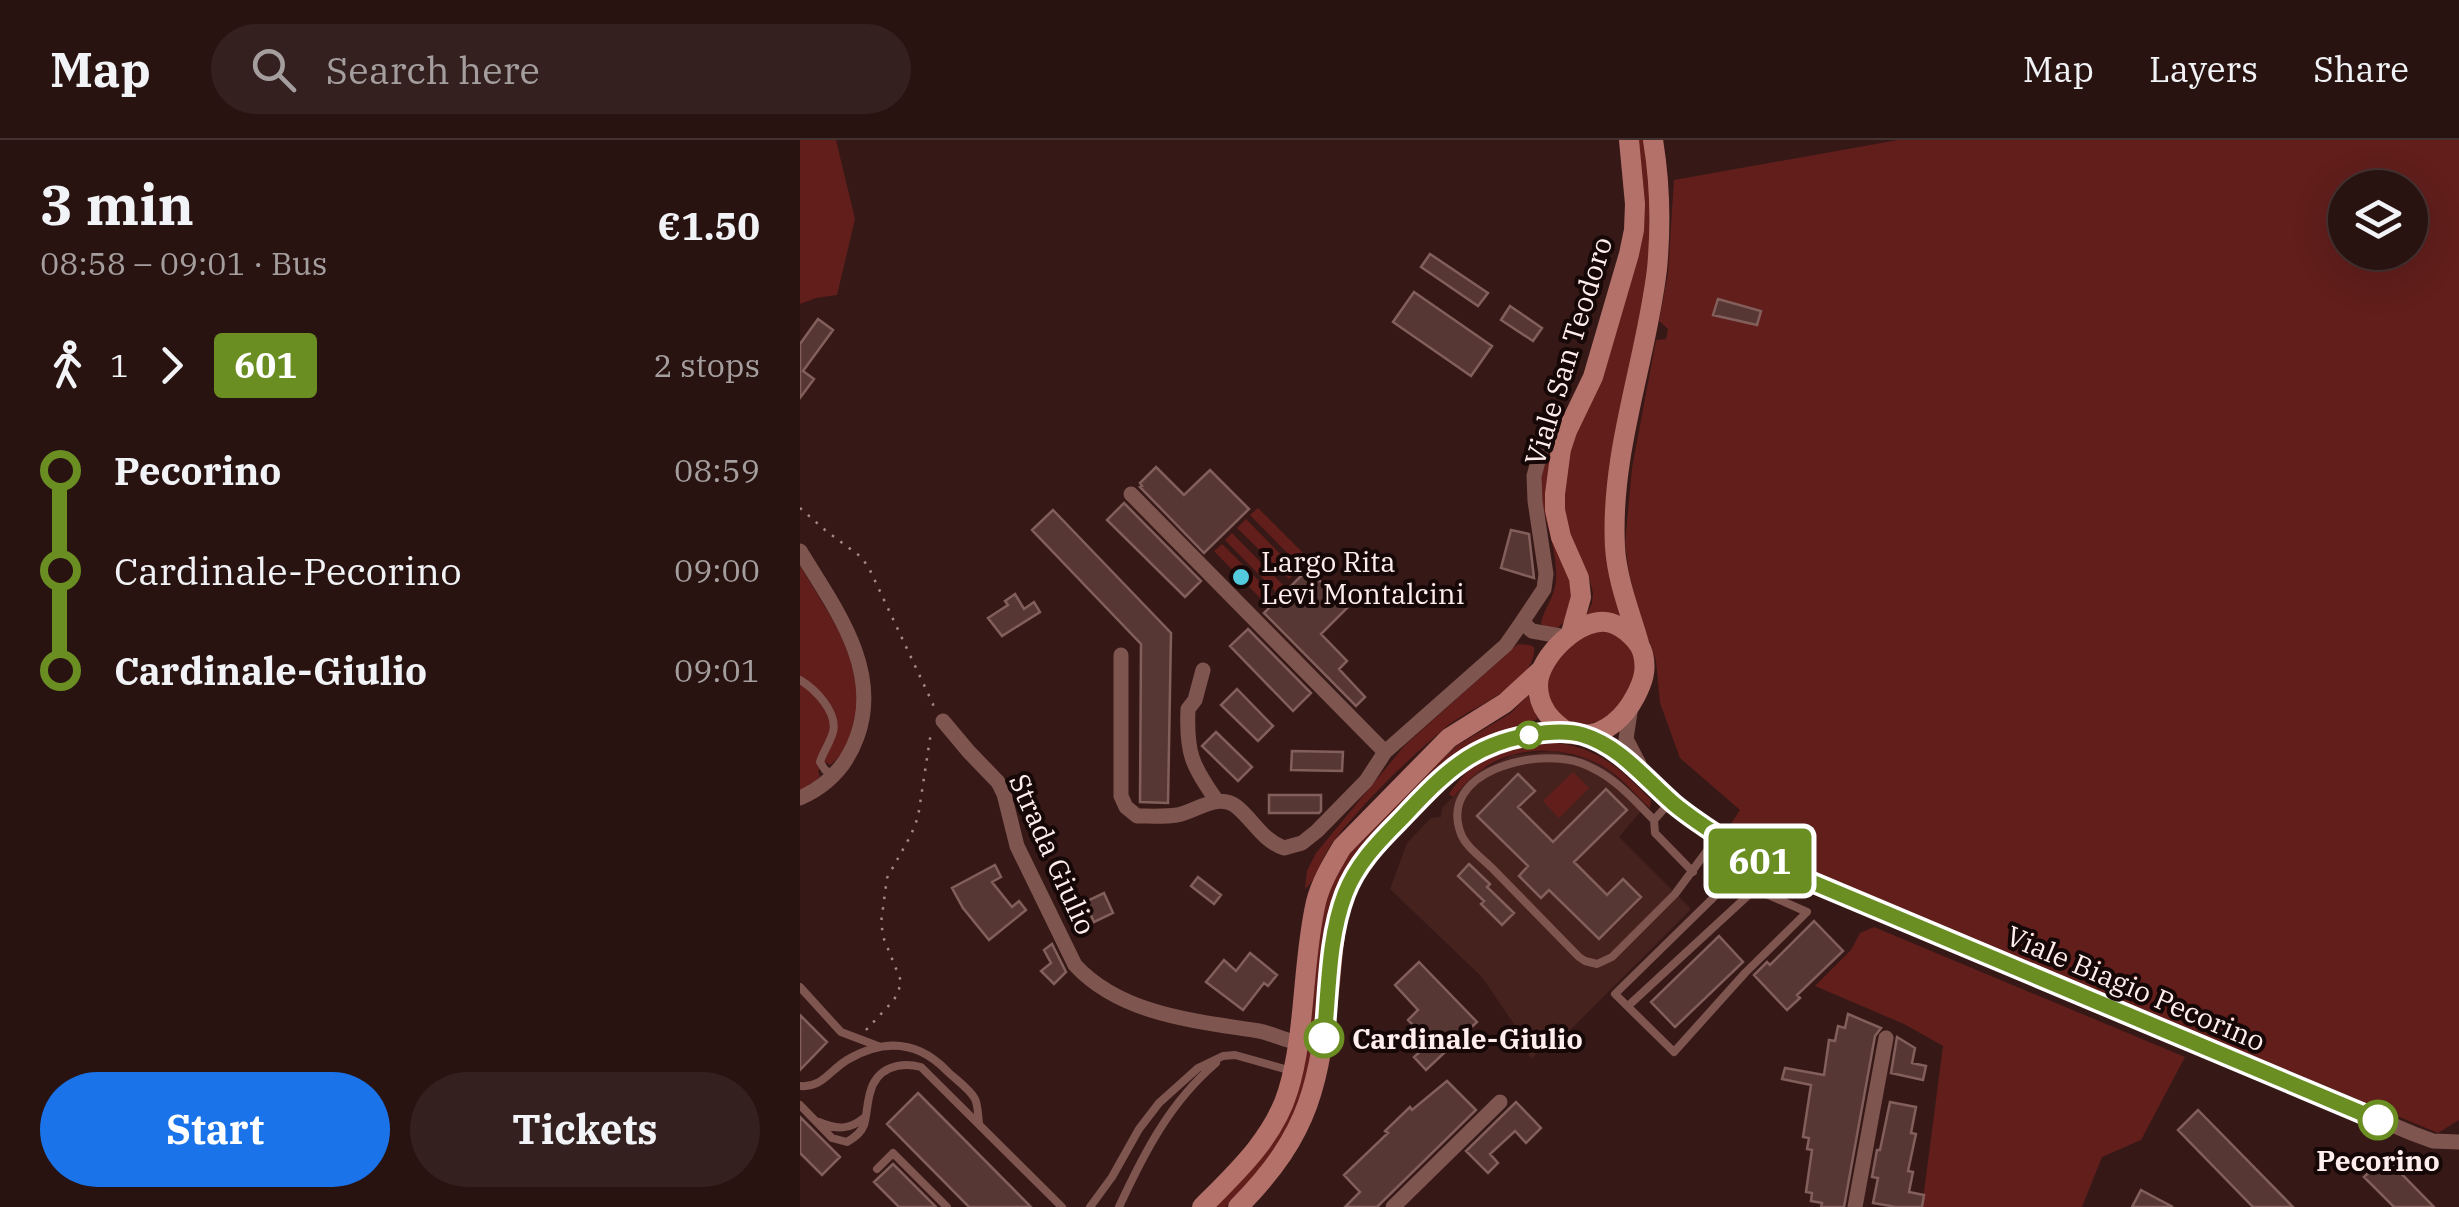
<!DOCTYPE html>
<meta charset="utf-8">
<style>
body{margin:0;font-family:"IBM Plex Serif",serif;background:#34201f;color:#f1f3f6;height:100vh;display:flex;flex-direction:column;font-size:38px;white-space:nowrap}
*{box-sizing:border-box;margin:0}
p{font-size:32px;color:#a59e9f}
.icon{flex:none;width:55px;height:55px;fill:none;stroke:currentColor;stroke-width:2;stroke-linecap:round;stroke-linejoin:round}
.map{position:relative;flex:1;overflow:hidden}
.sheet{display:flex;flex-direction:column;background:#281311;width:800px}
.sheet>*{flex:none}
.badge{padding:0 20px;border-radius:8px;font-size:35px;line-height:65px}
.controls{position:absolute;left:1528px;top:30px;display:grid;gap:20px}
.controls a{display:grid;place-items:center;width:100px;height:100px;border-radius:50%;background:#281311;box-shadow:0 10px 40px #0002,0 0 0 2px #443231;font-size:50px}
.map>.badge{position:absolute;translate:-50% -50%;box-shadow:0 0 0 5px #fff}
.legs{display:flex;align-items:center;gap:15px;height:110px;padding:0 40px;font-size:32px}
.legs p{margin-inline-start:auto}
.summary{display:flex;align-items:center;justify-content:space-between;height:170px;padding:0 40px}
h1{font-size:55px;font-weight:700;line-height:75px}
.primary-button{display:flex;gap:20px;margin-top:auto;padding:20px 40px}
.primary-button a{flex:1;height:115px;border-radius:60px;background:#1a73e8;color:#fff;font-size:40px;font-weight:700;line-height:115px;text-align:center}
.primary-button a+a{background:#34201f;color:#f1f3f6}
ul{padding:0 40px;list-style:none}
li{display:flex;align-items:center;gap:35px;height:100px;font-size:38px}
li i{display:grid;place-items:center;width:15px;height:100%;margin:0 12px;background:currentColor}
li i::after{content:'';width:25px;height:25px;margin:-12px;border:8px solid;border-radius:50%;background:#281311}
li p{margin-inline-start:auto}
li:first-child i{background:linear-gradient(#0000 50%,currentColor 0)}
li:last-child i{background:linear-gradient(currentColor 50%,#0000 0)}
header{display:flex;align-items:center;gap:60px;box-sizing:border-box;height:140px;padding:0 50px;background:#281311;border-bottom:2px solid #443231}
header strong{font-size:48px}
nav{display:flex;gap:55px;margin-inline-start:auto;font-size:35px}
.search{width:700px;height:90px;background:#34201f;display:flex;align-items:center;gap:25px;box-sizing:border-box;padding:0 35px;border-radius:55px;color:#a59e9f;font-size:38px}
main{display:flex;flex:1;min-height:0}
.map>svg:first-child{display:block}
.built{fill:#46221f}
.green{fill:#611e1b;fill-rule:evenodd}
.building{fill:#573734;stroke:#825f5b;stroke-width:2.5}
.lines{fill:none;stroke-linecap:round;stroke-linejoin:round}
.path{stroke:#a08987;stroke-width:2.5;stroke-dasharray:2.5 8;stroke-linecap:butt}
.lane{stroke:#7f5550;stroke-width:8}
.street{stroke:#7f5550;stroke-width:15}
.secondary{stroke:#b4716a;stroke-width:20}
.line-1-casing{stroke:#fff;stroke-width:22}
.line-1{stroke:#6b8e23;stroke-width:15}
.poi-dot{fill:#54cadd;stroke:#150807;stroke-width:4}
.stop-1-dot{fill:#fff;stroke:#6b8e23;stroke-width:5}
.labels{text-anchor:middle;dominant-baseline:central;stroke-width:8;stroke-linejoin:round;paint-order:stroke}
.street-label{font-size:28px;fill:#ffeeec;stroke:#150807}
.poi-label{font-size:28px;fill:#ffeeec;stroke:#150807;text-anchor:start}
.stop-label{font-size:28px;font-weight:bold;fill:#ffeeec;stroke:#150807;text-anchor:start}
</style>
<header>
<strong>Map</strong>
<div class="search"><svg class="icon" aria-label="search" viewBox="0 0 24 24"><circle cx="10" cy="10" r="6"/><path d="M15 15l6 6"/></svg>Search here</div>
<nav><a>Map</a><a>Layers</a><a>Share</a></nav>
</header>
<main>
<section class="sheet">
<div class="summary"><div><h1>3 min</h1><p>08:58 – 09:01 · Bus</p></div><b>€1.50</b></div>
<div class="legs"><svg class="icon" aria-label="walk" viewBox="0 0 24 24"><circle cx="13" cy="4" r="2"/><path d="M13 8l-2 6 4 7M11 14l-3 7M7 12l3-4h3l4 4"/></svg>1<svg class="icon" aria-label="forward" viewBox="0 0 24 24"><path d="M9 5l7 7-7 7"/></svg><b class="badge" style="background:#6b8e23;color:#fff">601</b><p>2 stops</p></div>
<ul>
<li><i style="color:#6b8e23"></i><b>Pecorino</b><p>08:59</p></li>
<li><i style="color:#6b8e23"></i><span>Cardinale-Pecorino</span><p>09:00</p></li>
<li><i style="color:#6b8e23"></i><b>Cardinale-Giulio</b><p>09:01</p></li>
</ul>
<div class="primary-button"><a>Start</a><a>Tickets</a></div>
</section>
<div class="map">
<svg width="1659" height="1067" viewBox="0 0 1659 1067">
<rect width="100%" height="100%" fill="#361917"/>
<!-- built -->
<path class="built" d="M753,611L787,619L810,631L846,665L819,697L891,769L755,905L745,906L731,919L716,887L682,837L590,749L607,703L631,678L641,677L642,668L679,631L713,615Z"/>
<!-- green -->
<path class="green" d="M0,0H36L55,79L37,155L16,158L0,164Z
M837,0H846L849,29L850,122L810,344L820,474L818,479L786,476L792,463L793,453L789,437L770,396L764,371L766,332L771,301L812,204Z
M1098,0H1659V980L1638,993L955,708L925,693L940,670L880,618L860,563L856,521L837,466L829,433L825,403L832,328L856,200L866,199L868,189L859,181L868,133L874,40ZM1545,48H1610V112H1545Z
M761,288L754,309L774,450L770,475L757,489H745L741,483C744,468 756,455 756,439C758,408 742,377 740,346C739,332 755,302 761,288Z
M458,368L509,419L501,427L450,375Z
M446,379L497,431L489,439L437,388Z
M432,393L483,445L476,452L425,400Z
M422,404L473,455L465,463L414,411Z
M0,426C30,476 73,531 51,592C47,605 41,617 30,625L26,622L18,631L20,637L11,645L0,650Z
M805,490C883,519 790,626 754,568C749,560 746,548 748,538C751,523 775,497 789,492C794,491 799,491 805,490Z
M718,504L729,505L734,507C737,545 670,567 646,587C613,615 580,646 552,679C542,690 531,703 524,717C518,728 515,741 505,749L507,731L516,713L605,605Z
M728,555L738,579L699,592L567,702L514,913L493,979L454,1040L426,1067H415L465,1011L529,743L561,696L656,606L711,573Z
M740,602C792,603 817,624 851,660L850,668C836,656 825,641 809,630C773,606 717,603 681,630C671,637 662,648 653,657L649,654C678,613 693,612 740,602Z
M773,632L789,648L759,678L743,661Z
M1074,787L1385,917L1341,1000L1302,1017L1282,1067H1122L1143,906L1104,884L1015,846L1051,810L1060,793Z"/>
<!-- building -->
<path class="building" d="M630,114L688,153L678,166L621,127Z
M614,152L692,206L671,236L593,182Z
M918,159L961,171L957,185L913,175Z
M710,166L742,188L733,201L701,180Z
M18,179L33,190L3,231L14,239L0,258V204Z
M356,327L384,355L410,330L449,369L404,413L340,347L342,346L340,343Z
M324,363L401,441L385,457L307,380Z
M253,370L371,493L368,663L340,662L341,504L232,390Z
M711,390L729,394L734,438L701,428Z
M508,429L547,468L521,494L547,521L539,529L565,557L556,566L464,473Z
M215,454L224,469L234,462L240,472L202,496L188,478L208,465L205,461Z
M448,489L511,553L493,571L430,506Z
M437,549L473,586L458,601L421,565Z
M416,592L452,627L438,641L402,606Z
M492,611L543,612L542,631L491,630Z
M718,634L735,651L718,667L753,702L806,649L827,670L774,722L807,755L823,739L841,757L799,799L749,750L741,758L719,736L728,726L677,676Z
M469,655H521V671L519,673H469Z
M669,724L690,744L687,747L714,773L702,785L681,764L684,761L658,736Z
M195,725L201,737L192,742L212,767L219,761L226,770L189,800L163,768L152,748Z
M398,737L421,755L414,764L391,746Z
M304,753L313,773L294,782L285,762Z
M1014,781L1043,811L997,855L1000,858L987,870L954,835L967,822L970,825Z
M919,796L943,822L875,887L851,862Z
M252,804L266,832L254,844L241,831L251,823L244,810Z
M450,813L477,835L468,846L464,843L443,870L406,842L424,820L436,831Z
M619,822L677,882L626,930L614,917L630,903L608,880L618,870L595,845Z
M1048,874L1081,888L1075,896L1044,1067H1021L1022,1063L1011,1061L1012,1053L1006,1052L1012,1010L1007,1009L1009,998L1003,997L1011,945L982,939L985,928L1024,935L1029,900L1035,901L1038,886L1045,888Z
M0,875L27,902L0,930Z
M1097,897L1115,908L1112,923L1126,926L1123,940L1091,933Z
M647,941L676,970L577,1067H545L560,1052L544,1035L588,993L585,991L610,967L612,970Z
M118,953L231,1067H169L87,984Z
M716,962L741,988L726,1003L715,991L690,1014L698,1023L688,1033L666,1011Z
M1090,962L1116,967L1111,993L1116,994L1108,1031L1113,1032L1109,1052L1124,1055L1122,1067H1096L1073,1063L1078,1038L1072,1037L1077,1010H1080Z
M1398,970L1493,1067H1453L1378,990Z
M0,977L40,1017L22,1035L0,1013Z
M1585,1017L1634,1067H1594L1564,1037Z
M93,1024L136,1067H99L74,1042Z
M1341,1050L1373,1067H1332Z"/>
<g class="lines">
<!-- path -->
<path class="path" d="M0,368L25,390L61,417L69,428L133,564V569
M66,890L94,860L99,849L101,841L84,799L81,783L87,738L111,695L118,677L131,592"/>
<!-- lane -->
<path class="lane" d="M0,540C15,549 38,572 33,592C30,603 23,612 20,622L25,630L34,635
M871,661L854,680L855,693L893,732
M854,680C831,657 813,635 781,623C737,607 637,631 661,694C666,707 682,718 692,728C721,758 750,787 779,817L785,821L797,824L812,817L875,754L918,696
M0,847L41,892L78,906
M828,866L955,749L1007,772L945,833L874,912L815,854L911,760L950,716
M0,946C22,948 29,931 47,920C83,899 117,900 147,931C155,939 170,949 175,959C178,965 178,976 179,983
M0,965L32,998L47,1002C54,998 61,993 64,985C67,975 67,963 70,953C76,928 99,921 121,927L262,1067
M19,982C37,990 50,990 65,977
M77,1029L93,1013L147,1067
M290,1067L312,1037L339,989L359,963L398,928L423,916L435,915L492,931
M319,1067C344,1013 370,962 416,923"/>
<!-- street -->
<path class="street" d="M331,354L585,612
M0,411C34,467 82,529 57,597C47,625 27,646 0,658
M722,482L744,449L746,434L735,361L734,336L750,278
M321,515V656L326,667L337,676C350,676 364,677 377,675C397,671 418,652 437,667C454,681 462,700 484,708L502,703L517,691L566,641L585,612L706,505L722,482L732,491L766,497
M403,530L395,560L388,569C386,613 392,626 417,661
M831,566L826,599L839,624
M143,581L169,612L198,642L204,654L217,706L275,825C321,875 396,881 459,891C472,893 484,901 497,902
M783,595C821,612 841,634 871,661C895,683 923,699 950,716L1614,994L1633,1001L1659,1002
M593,1067L700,962
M1055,1067L1086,898"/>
<!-- secondary -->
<path class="secondary" d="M771,493L781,457L779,438L761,397L755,370V354L761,309L767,291L793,237L829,114L834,90L835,64L829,0
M839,503C830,472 817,440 815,407C810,312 846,222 857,129C861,86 860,42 853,0
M402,1067C435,1034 474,998 488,951C506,893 502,822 516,762C521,742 532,724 542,707L649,598L705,563L741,530
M438,1067C512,992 519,943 530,842C533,809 535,775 548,745C563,713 591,688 616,664C637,643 658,619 686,607C704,599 725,594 745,592C757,591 770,595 783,595C806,595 825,576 835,557C843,542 847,530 843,514C840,501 824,487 811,483C782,474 738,517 738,545C738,568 752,582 769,593"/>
</g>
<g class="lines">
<defs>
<path id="line-1" d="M524,898C529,851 528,799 545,754C556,725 577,703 599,681C640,638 668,605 730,595C747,592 766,590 783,595C820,606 846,640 874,664C898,684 924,699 950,716L1578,980"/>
</defs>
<!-- line-1 casing -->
<use href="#line-1" class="line-1-casing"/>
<!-- line-1 -->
<use href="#line-1" class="line-1"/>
</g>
<!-- markers -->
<circle class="poi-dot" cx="441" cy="437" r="10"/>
<g class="stop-1-dot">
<circle cx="729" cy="595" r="12"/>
<circle cx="524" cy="898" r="18"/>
<circle cx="1578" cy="980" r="18"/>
</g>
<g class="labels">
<!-- street labels -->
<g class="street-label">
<text transform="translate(768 211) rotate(-73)">Viale San Teodoro</text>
<text transform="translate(253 714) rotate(66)">Strada Giulio</text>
<text transform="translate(1336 848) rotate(23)">Viale Biagio Pecorino</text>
</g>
<!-- poi labels -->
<g class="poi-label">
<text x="461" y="421">Largo Rita<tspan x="461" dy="32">Levi Montalcini</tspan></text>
</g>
<!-- stop labels -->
<g class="stop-label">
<text x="552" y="898">Cardinale-Giulio</text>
<text x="1578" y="1020" text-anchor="middle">Pecorino</text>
</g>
</g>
</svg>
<div class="controls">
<a><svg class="icon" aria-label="layers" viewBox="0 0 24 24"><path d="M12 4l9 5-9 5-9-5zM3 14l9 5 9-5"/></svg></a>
</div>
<b class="badge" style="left:960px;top:721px;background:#6b8e23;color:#fff">601</b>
</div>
</main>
